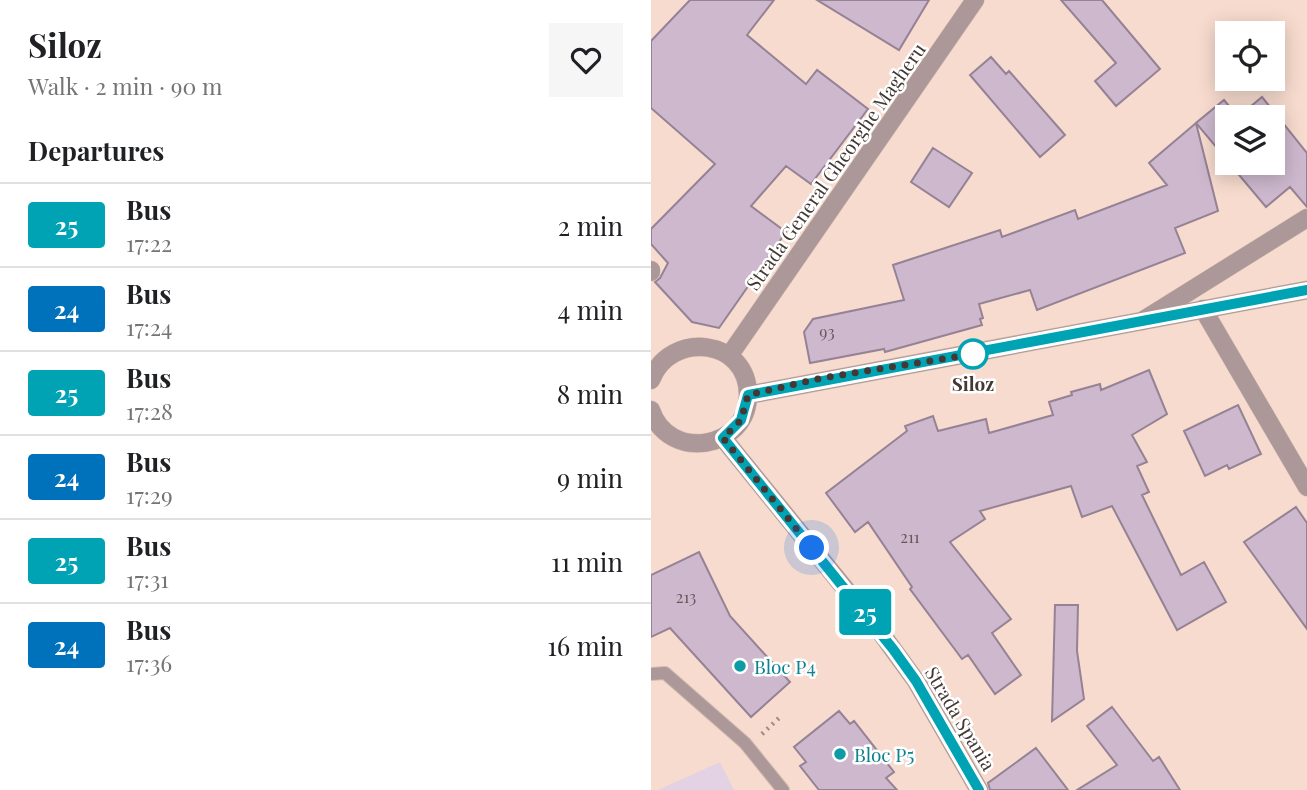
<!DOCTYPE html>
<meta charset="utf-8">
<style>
body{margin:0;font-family:"Playfair Display",serif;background:#f6f6f6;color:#202124;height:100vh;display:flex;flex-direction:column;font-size:26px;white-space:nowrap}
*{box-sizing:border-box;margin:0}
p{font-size:23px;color:#757577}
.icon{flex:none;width:38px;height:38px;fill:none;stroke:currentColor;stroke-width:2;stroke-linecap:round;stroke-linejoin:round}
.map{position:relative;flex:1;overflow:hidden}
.panel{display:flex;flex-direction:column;background:#fff;width:651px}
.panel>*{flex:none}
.badge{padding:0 14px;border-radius:5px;font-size:24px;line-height:46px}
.buttons{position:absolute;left:564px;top:21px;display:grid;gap:14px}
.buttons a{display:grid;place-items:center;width:70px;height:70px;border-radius:0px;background:#fff;box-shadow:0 4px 18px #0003;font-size:35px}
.you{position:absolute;width:35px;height:35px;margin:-18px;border:5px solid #fff;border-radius:50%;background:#1a73e8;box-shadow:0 0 0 10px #1a73e833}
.map>.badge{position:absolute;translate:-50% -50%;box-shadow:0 0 0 4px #fff}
h2{padding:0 28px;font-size:26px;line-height:63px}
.round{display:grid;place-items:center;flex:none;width:74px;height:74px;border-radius:0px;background:#f6f6f6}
.head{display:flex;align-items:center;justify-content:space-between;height:119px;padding:0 28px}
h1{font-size:33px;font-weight:700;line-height:52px}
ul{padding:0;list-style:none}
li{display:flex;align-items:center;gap:21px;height:84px;padding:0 28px;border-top:2px solid #e0e0e0}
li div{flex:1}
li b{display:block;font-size:26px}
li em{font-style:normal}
li .badge{min-width:77px;font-weight:700;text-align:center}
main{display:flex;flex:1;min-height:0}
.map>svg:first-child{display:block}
.education{fill:#e2d2e3}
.building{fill:#cdb8cd;stroke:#958295;stroke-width:2}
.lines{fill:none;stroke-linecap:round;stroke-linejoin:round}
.service-casing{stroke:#d3baaf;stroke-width:14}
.minor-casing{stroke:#d3baaf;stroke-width:19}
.tertiary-casing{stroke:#d3baaf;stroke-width:19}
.path{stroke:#9e8b82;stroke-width:4.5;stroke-dasharray:2 5;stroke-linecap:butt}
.service{stroke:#ac9899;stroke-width:12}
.minor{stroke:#ac9899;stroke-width:18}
.tertiary{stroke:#ac9899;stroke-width:18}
.line-casing{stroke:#fff;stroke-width:16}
.line{stroke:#00a3b4;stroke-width:10}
.walk{stroke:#433833;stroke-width:7;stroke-dasharray:0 12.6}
.stop-dot{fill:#fff;stroke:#00a3b4;stroke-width:3.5}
.culture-dot{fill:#0f9aa8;stroke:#fff;stroke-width:2.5}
.labels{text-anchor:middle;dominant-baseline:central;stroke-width:5;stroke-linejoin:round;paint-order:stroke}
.number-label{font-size:16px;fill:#66585a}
.street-label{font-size:19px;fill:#433833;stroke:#fff}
.stop-label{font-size:19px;font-weight:bold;fill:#433833;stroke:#fff}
.culture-label{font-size:19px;fill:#0d838f;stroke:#fff;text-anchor:start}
</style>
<main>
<section class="panel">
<div class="head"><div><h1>Siloz</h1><p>Walk · 2 min · 90 m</p></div><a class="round"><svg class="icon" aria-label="heart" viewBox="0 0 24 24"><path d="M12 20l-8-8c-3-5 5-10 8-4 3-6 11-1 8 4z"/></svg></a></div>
<h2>Departures</h2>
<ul>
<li><span class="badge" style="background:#00a3b4;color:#fff">25</span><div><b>Bus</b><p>17:22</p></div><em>2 min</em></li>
<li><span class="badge" style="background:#0072bc;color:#fff">24</span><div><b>Bus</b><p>17:24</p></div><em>4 min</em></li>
<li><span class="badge" style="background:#00a3b4;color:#fff">25</span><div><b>Bus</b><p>17:28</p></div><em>8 min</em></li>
<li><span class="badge" style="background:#0072bc;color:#fff">24</span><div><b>Bus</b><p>17:29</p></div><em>9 min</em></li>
<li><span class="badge" style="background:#00a3b4;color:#fff">25</span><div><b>Bus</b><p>17:31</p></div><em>11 min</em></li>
<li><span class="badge" style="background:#0072bc;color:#fff">24</span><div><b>Bus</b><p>17:36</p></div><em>16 min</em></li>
</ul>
</section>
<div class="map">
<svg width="656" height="790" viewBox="0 0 656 790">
<rect width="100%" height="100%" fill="#f7dbce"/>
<!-- education -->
<path class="education" d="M69,762L83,790H7Z"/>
<!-- building -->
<path class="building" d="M39,0H123L96,35L155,84L166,70L217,109L160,184L135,166L100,206L135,232L68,328L41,322L4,282L9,278L17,263L0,244V229L64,164L0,108V41Z
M166,0H278L248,50Z
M410,0H451L509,69L465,106L444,81L465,63Z
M340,57L355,74L358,71L414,135L389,157L319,75Z
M611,97L656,153V207L639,187L615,207L578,163H621V117H576V160L545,123L573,100L587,117Z
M545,123L567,211L524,228L534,253L386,310L379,290L328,304L332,318L329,319L331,325L234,352L233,349L159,363L153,332L162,319L253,300L242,265L349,230L351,237L424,210L427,219L516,185L498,163Z
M282,148L321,173L298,207L260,182Z
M498,370L516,414L481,435L496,462L486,466L498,492L491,495L530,575L553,562L575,602L526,630L461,506L431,517L420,486L329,511L334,519L299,542L360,619L341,633L370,675L344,694L317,655L311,659L259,589L261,587L217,522L204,532L175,493L256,431L254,426L282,416L287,431L335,419L338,433L402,415L398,402L421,395L420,392L449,384L450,390Z
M587,405L610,454L578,469L576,465L554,476L533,431Z
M645,507L656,523V629L593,542Z
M48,552L79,616L139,682L100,717L19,628L0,637V575Z
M404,605H427L426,651L433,699L401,721Z
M461,707L502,761L508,757L529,790H426L466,765L436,726Z
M188,711L199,724L203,721L243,772L235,778L246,790H168L149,766L155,762L143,747Z
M385,748L417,790H339L337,783Z"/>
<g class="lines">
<defs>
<path id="service" d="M0,674L14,673L94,743L132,790"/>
<path id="minor" d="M0,270V272
M552,309L656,487
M491,321L656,218"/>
<path id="tertiary" d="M78,356L324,0
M0,380C19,330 97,338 97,395C97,450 17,462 0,410
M97,395L656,290
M72,438L230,633L265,681L328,790"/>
</defs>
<!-- service casing -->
<use href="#service" class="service-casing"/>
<!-- minor casing -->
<use href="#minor" class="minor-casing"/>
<!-- tertiary casing -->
<use href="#tertiary" class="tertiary-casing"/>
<!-- path -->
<path class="path" d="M111,734L128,718"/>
<!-- service -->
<use href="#service" class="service"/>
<!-- minor -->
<use href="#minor" class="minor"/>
<!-- tertiary -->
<use href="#tertiary" class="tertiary"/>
</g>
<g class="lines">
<defs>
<path id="line" d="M328,790L265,681L242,649L72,438L90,420L97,395L656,290"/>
</defs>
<!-- line casing -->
<use href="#line" class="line-casing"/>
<!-- line -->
<use href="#line" class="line"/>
<!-- walk -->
<path class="walk" d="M161,548L72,438L90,420L97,395L171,378L329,353L322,354"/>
</g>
<!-- markers -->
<circle class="stop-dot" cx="322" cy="354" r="14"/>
<g class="culture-dot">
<circle cx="89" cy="666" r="7"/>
<circle cx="189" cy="754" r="7"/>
</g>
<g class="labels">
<!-- number labels -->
<g class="number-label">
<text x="176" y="331">93</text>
<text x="259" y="536">211</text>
<text x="35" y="596">213</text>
</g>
<!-- street labels -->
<g class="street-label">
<text transform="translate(184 166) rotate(-55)">Strada General Gheorghe Magheru</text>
<text transform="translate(310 718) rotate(59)">Strada Spania</text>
</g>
<!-- stop labels -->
<g class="stop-label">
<text x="322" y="383">Siloz</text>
</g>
<!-- culture labels -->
<g class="culture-label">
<text x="103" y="666">Bloc P4</text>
<text x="203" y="754">Bloc P5</text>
</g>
</g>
</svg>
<div class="buttons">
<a><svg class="icon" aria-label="locate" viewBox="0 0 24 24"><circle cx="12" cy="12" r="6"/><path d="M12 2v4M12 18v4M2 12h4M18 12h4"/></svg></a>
<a><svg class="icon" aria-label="layers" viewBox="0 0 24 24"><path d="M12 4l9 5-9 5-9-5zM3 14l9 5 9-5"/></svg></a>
</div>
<div class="you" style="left:161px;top:548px"></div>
<b class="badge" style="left:214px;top:612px;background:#00a3b4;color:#fff">25</b>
</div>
</main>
